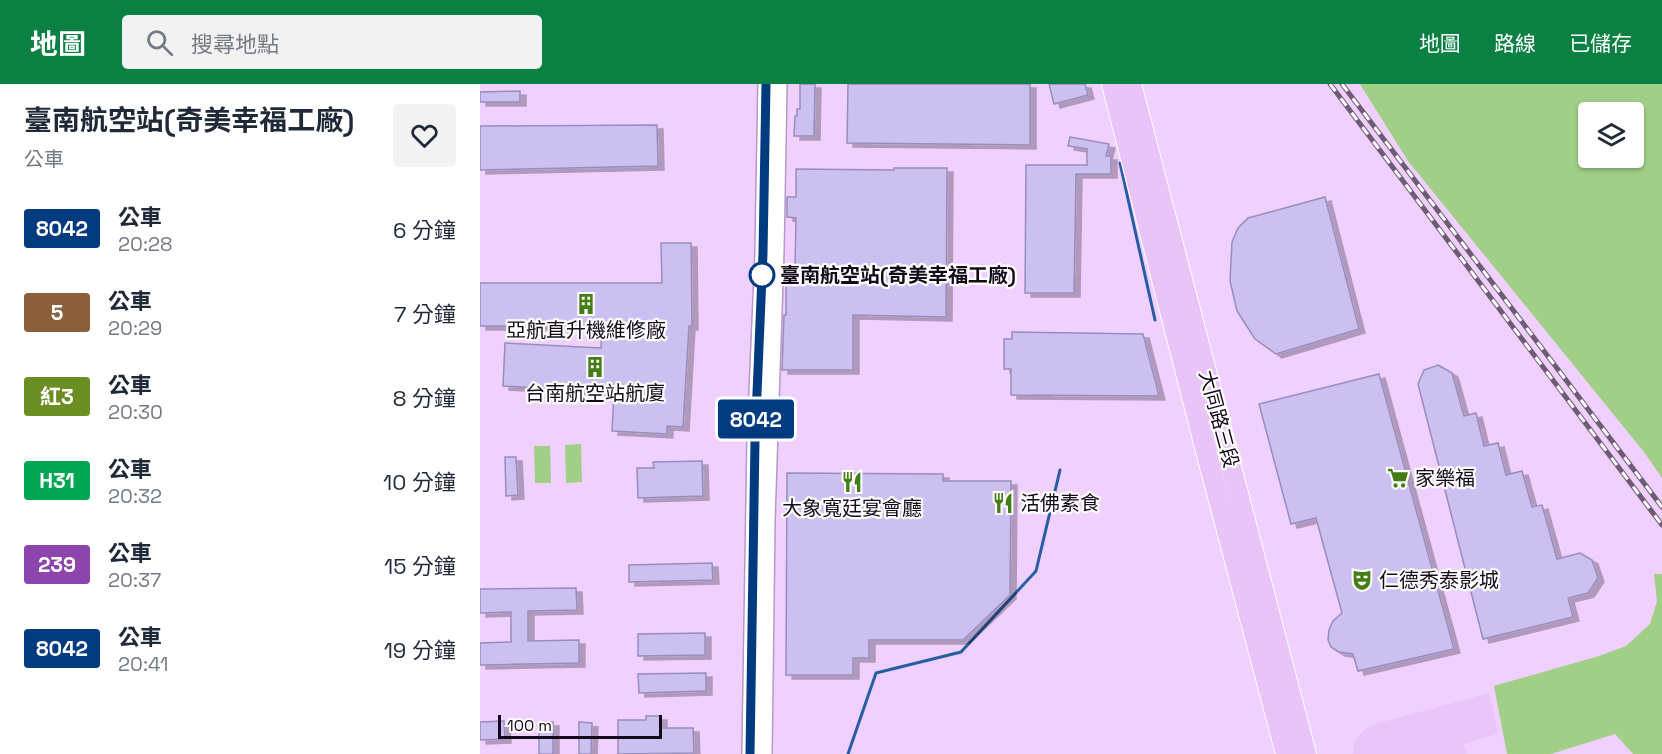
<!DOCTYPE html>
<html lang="zh-TW">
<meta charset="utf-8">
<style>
body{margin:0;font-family:"Space Grotesk","Noto Sans TC",sans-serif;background:#f2f2f3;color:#1f2937;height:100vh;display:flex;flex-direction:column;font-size:22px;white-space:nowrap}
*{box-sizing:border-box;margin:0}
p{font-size:20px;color:#747a83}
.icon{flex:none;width:33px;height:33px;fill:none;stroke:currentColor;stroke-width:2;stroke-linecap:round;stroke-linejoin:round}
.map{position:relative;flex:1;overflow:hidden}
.drawer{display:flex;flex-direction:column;background:#fff;width:480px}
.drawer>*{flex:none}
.badge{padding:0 12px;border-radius:4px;font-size:21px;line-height:39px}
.buttons{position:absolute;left:1098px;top:18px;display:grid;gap:12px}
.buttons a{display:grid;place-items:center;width:66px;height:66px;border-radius:6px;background:#fff;box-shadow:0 2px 4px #0004;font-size:30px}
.scale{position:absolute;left:18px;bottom:15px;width:164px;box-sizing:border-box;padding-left:6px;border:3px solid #140a19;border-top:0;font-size:16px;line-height:21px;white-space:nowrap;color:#140a19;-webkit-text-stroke:4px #fefefe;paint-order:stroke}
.map>.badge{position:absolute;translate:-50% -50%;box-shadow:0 0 0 3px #fff}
.round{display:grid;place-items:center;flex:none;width:63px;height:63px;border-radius:6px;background:#f2f2f3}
.summary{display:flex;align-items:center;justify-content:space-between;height:102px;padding:0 24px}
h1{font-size:28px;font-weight:700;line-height:45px}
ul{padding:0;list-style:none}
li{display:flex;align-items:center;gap:18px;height:84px;padding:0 24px}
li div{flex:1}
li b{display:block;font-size:22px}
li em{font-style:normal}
li .badge{min-width:66px;font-weight:700;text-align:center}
header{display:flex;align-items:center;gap:36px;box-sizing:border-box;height:84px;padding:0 30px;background:#0b8043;color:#fff}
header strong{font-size:28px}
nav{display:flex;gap:33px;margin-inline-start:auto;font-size:21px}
.search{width:420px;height:54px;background:#f2f2f3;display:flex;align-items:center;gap:15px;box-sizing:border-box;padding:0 21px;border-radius:6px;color:#747a83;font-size:22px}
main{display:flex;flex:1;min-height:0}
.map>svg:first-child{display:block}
.built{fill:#e9c5fa}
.green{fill:#a1cf87;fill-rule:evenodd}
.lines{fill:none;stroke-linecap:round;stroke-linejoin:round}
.stream{stroke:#285da4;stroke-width:3}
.building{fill:#cbc0ef;stroke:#988dbd;stroke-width:1.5;filter:url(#shadow)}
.tertiary-casing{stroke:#b799c5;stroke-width:18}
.primary-casing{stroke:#fff;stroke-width:22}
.tertiary{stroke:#fff;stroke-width:15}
.primary{stroke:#e8c4f8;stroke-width:20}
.rail-casing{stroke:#6e5b76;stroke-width:5}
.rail{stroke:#fefefe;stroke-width:3;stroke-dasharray:9;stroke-linecap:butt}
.line-casing{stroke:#fff;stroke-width:14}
.line{stroke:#003b80;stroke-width:9}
.stop-dot{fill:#fff;stroke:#003b80;stroke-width:3}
.labels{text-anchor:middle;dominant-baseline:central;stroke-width:4.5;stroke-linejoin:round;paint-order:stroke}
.stop-label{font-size:20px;font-weight:bold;fill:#140a19;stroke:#fefefe;text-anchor:start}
.poi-label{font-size:20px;fill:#140a19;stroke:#fefefe}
.street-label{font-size:20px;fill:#140a19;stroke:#fefefe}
</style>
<header>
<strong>地圖</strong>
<div class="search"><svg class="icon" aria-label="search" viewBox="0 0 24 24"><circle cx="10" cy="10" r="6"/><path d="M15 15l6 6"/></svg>搜尋地點</div>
<nav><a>地圖</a><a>路線</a><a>已儲存</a></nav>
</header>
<main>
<section class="drawer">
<div class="summary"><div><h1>臺南航空站(奇美幸福工廠)</h1><p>公車</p></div><a class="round"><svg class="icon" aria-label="heart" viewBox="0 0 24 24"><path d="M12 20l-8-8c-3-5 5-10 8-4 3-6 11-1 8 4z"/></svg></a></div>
<ul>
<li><span class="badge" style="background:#003b80;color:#fff">8042</span><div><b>公車</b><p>20:28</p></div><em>6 分鐘</em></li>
<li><span class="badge" style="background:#8b5e3c;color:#fff">5</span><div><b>公車</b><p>20:29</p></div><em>7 分鐘</em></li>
<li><span class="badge" style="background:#6b8e23;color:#fff">紅3</span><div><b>公車</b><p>20:30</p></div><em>8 分鐘</em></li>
<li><span class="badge" style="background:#00a651;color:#fff">H31</span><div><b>公車</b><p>20:32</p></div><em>10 分鐘</em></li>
<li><span class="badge" style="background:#8e44ad;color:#fff">239</span><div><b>公車</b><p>20:37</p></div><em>15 分鐘</em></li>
<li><span class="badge" style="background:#003b80;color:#fff">8042</span><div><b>公車</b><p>20:41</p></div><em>19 分鐘</em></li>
</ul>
</section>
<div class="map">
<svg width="1182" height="670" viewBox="0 0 1182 670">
<defs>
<filter id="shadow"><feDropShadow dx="6" dy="4" stdDeviation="0" flood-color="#0004"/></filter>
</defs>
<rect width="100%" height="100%" fill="#f0d0fe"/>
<!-- built -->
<path class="built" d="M1010,609L1018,649L984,660L987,670H873L874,659L883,647L895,640Z"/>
<!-- green -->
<path class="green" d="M880,0H1182V394L1164,368L928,77ZM1108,28H1154V74H1108Z
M101,360L102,398L86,399L85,361Z
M54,362H70L71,399H55Z
M1174,490H1182V670H1153L1135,650L1071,670H1027L1014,602L1119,572L1146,562L1170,540L1177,517Z"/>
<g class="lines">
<!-- stream -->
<path class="stream" d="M640,79L675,236
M368,670L396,589L481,568L556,487L580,386"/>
</g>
<!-- building -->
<path class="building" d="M320,0H335L334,52H314L315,32H317V25H320Z
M368,0H550V61L367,59Z
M569,0H605L608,11L574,20Z
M40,7V18H0V8Z
M177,41L178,82L0,86V42Z
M590,53L629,60L626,72H631V90H596L594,209H545L546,81H607V65L588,62Z
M414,84H467L466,233L373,231V286H302L304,231H306V182H315L316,134L307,133V113H316V85L414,86Z
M845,113L879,245L796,270L775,255L757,227L750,197L752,158L758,144L768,134Z
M181,159H211L212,242H209L203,343L187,342V350L132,347L134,308L23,302L25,259L121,264L122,242H0V199H182Z
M532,248L663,250L679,312L531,311V285H524V255H532Z
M958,281L972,289L984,332L996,329L1004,362L1018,359L1026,391L1042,387L1052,423L1062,421L1077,475L1100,469L1112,476L1118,494L1108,509L1088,514L1093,533L1003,555L938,300L944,286Z
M899,290L974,565L878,587L873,570L859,568L851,563L848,556L849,546L853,537L862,529L836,434L811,440L779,320Z
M25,373H36L38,411L26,412Z
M222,377L223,412L158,414L157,384H174L173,378Z
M307,389L463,390V397H531L530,511L483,556H389V574H373V591H306Z
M232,479L233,496L149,498V481Z
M96,504L97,526L48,527V557L99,556V579L0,581V559L31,558V528L0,529V505Z
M225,549V571L158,572V550Z
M226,589V607L159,609L158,590Z
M166,632H181V644H213L214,669L138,670V636H166Z
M24,637L25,655L0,656V638Z
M59,638H73V670H59Z
M99,638L112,639L111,670H99Z"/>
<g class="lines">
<defs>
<path id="tertiary" d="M270,670L275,356L283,169L286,0
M284,670L287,435L296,166L299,0"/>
<path id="primary" d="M632,0L727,371L806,670
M651,0L826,670"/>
</defs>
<!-- tertiary casing -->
<use href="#tertiary" class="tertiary-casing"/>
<!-- primary casing -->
<use href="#primary" class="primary-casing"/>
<!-- tertiary -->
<use href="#tertiary" class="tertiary"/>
<!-- primary -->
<use href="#primary" class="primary"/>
<defs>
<path id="rail" d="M850,0L1182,441
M862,0L1182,423"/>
</defs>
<!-- rail casing -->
<use href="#rail" class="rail-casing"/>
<!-- rail -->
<use href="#rail" class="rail"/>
</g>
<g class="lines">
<defs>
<path id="line" d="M270,670L275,356L283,169L286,0"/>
</defs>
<!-- line casing -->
<use href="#line" class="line-casing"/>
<!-- line -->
<use href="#line" class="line"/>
</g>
<!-- icons -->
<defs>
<symbol id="building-bare" viewBox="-9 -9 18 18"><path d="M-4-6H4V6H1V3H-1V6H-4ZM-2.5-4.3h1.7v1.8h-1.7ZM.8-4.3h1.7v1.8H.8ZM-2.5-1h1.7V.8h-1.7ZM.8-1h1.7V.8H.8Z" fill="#447d16" stroke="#fefefe" stroke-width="2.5" paint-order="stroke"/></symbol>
<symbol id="supermarket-bare" viewBox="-9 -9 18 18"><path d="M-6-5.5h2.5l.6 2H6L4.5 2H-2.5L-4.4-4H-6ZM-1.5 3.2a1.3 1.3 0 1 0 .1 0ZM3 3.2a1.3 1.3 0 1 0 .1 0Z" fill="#447d16" stroke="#fefefe" stroke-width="2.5" paint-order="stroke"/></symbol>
<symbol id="restaurant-bare" viewBox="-9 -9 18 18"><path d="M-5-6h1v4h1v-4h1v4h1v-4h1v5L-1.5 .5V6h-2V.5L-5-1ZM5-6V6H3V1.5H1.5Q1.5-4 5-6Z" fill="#447d16" stroke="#fefefe" stroke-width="2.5" paint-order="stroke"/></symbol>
<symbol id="theatre-bare" viewBox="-9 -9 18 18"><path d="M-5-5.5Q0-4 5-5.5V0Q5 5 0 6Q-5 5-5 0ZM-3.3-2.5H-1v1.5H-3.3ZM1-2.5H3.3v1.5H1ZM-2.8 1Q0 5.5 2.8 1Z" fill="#447d16" stroke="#fefefe" stroke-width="2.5" paint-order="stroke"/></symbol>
</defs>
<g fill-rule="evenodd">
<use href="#building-bare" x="91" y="205" width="30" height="30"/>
<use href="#building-bare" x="100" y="268" width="30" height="30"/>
<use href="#supermarket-bare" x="903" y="379" width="30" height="30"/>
<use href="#restaurant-bare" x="357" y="383" width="30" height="30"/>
<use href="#restaurant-bare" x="508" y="404" width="30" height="30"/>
<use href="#theatre-bare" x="867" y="481" width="30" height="30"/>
</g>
<!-- markers -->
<circle class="stop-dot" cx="282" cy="191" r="12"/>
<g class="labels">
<!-- stop labels -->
<g class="stop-label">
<text x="300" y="191">臺南航空站(奇美幸福工廠)</text>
</g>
<!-- poi labels -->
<g class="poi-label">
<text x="106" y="246">亞航直升機維修廠</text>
<text x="115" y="309">台南航空站航廈</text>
<text x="935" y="394" text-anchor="start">家樂福</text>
<text x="540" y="419" text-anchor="start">活佛素食</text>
<text x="372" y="424">大象寬廷宴會廳</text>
<text x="899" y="496" text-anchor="start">仁德秀泰影城</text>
</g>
<!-- street labels -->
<g class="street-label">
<text transform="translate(739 335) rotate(75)">大同路三段</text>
</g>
</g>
</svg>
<div class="buttons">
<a><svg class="icon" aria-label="layers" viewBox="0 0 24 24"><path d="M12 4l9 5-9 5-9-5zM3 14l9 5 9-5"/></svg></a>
</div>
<div class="scale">100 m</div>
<b class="badge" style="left:276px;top:335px;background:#003b80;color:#fff">8042</b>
</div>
</main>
